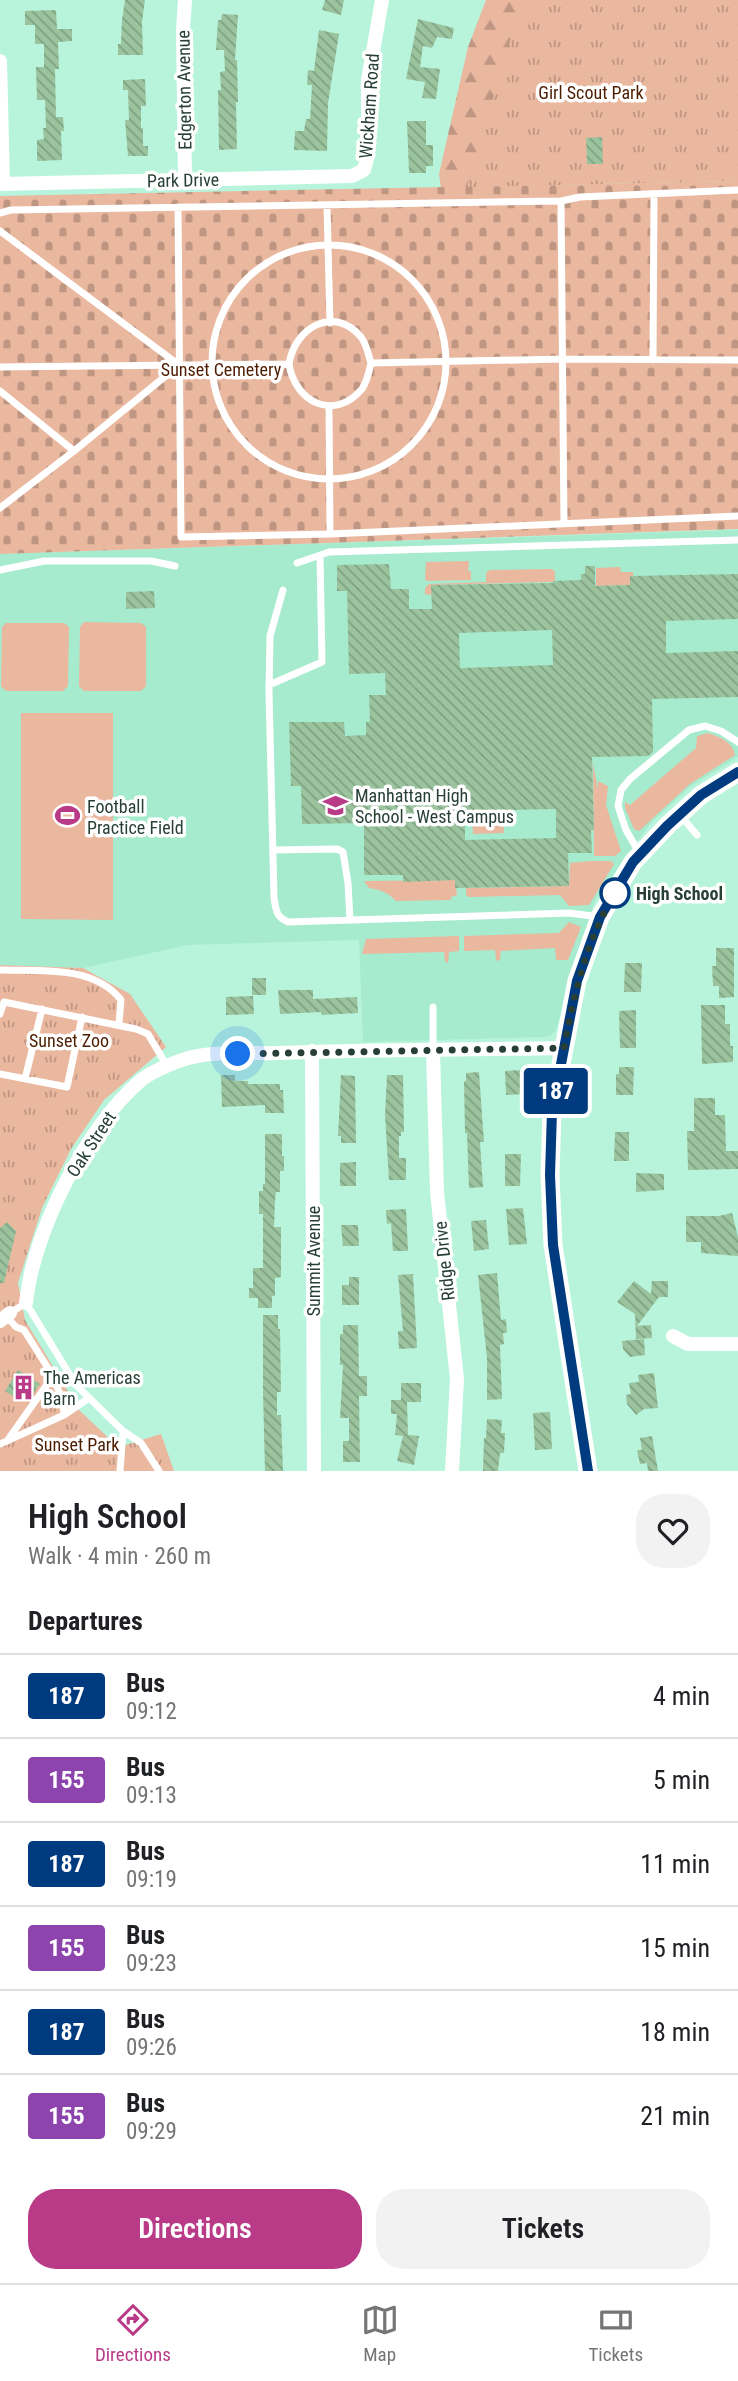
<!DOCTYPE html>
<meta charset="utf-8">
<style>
body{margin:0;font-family:"Roboto Condensed",sans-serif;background:#f2f2f2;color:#202124;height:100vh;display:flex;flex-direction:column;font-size:26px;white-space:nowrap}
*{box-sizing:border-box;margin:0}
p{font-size:23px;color:#757577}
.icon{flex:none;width:38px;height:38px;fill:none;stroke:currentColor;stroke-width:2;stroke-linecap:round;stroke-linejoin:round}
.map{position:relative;height:1471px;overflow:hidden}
.details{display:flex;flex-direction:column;background:#fff;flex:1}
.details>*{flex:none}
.badge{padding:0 14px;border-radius:5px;font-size:24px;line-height:46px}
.you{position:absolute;width:35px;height:35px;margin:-18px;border:5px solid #fff;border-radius:50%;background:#1a73e8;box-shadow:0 0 0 10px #1a73e833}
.map>.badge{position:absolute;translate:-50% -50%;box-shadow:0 0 0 4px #fff}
h2{padding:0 28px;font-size:26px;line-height:63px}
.round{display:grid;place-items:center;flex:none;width:74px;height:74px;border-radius:28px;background:#f2f2f2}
.overview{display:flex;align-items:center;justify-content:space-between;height:119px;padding:0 28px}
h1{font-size:33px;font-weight:600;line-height:52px}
.action{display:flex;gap:14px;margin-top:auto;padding:14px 28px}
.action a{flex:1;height:80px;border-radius:28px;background:#b93a87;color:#fff;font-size:28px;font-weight:600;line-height:80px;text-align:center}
.action a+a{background:#f2f2f2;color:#202124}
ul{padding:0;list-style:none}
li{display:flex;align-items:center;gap:21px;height:84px;padding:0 28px;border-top:2px solid #e0e0e0}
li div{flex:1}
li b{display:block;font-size:26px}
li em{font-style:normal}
li .badge{min-width:77px;font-weight:700;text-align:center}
.tab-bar{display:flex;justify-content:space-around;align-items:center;height:98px;border-top:2px solid #e0e0e0;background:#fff;font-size:19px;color:#757577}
.tab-bar a{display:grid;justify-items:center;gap:4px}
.tab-bar .selected{color:#b93a87}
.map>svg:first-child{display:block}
.built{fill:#a6ebce}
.grass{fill:#eab79f}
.forest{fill:url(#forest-firs)}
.cemetery{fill:url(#cemetery-stones)}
.park{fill:url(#park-tufts)}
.building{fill:url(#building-back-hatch);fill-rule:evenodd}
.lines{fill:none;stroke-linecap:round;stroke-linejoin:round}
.lane{stroke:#fff;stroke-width:7}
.street{stroke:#fff;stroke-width:14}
.secondary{stroke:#fff;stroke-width:19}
.line-casing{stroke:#fff;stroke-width:16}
.line{stroke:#003b80;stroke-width:10}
.walk{stroke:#273f35;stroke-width:7;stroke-dasharray:0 12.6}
.stop-dot{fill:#fff;stroke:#003b80;stroke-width:3.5}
.labels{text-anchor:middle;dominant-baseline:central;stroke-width:7;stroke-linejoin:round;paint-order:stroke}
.street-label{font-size:18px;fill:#273f35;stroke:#fff}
.park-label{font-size:18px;fill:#4d1d01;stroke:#fff}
.poi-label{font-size:18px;fill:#273f35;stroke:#fff;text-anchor:start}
.stop-label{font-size:18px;font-weight:bold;fill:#273f35;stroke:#fff;text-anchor:start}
</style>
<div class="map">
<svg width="738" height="1471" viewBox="0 0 738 1471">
<defs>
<pattern id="forest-firs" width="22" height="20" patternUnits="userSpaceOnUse" patternTransform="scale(1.75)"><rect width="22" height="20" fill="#eab79f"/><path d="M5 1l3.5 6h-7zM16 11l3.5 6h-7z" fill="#be9682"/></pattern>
<pattern id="cemetery-stones" width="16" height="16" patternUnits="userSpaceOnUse" patternTransform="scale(1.75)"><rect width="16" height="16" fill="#eab79f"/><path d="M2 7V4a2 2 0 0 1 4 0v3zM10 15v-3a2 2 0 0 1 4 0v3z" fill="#be9682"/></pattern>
<pattern id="park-tufts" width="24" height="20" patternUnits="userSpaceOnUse" patternTransform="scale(1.75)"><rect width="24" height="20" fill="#eab79f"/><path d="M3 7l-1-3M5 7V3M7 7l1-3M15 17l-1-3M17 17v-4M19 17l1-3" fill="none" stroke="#be9682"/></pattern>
<pattern id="building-back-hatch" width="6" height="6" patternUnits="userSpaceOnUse" patternTransform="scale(1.75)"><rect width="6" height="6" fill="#9bc49e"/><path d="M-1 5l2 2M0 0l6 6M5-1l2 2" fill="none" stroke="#7ea182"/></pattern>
</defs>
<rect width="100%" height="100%" fill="#b8f4db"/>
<!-- built -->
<path class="built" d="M738,530V757L691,786L650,824L595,900L555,1032L547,1037L363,1042L359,940L188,945L83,968L0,965V554Z"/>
<!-- grass -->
<path class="grass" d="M469,561L468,571H471V580L427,581L425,579L426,562Z
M620,567L621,572H633V576H630V585L596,586V568Z
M552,569L555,572V580L553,582L432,585V595L425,594V588L429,584L486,582V573L490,570Z
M84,622L141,623L146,627V686L141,691H84L79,686L80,627Z
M6,623H64L69,627L68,686L63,691H6L1,686L2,627Z
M21,713H113V920L21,919Z
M708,733C720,737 733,742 735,755L690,784L639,831L634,829L625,808V802L630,805L696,748L697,736Z
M593,763L598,790V781L608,786L606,805L621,851L615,856H594Z
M503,816L504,833L473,834L472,817Z
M590,861H611L614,864L589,905L569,906L560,895L469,897L466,895V888L569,886L570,863Z
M455,880L457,895L451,897V900L396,901C388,892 380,890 369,888L364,881Z
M569,922L581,927L568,960H556L555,948L501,951L500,960L498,961L496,960L495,950L464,951V936L559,933Z
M459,936V951L449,952L448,963L445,961L444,952L362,954L366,939Z"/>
<!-- forest -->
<path class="forest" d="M486,0H619L558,185L441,188L439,174L468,47Z"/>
<!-- cemetery -->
<path class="cemetery" d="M738,181V529L0,554V196Z"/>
<!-- park -->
<path class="park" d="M522,0H738V181L467,187Z
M0,965L83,968L130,994L166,1047L104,1100L71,1149L42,1208L18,1283L25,1320L79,1410L114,1443L122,1446L161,1434L174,1471H0Z"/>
<!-- building -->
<path class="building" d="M125,0H145L142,22L143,55H118V44H121L122,20Z
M325,0H344L341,15L322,10Z
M56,10L57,29H72V41L58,42L59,69H55L56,117H63L64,131H61L62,160L37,161V140L44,139L43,128H46L45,100H37L36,67H44V44H35V25H25V11Z
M222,14L238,15L235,60H237L238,102H236L237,149L219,150L218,90H221L220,72L225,71L224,50H216L218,20H221Z
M418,19L454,28L452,39L437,37L432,48L423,46L420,67L440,69L436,99L422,98L425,82L406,79Z
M319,30L339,34L328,103L327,151L294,150L295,131H304L306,119H310L312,85H307L308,70L314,71Z
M145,79L146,106H141V128H143V146H148V156H128L125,120H129L128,90H123V80Z
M407,121H426V145H433V166H426V173H409Z
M602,137L603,164H587L586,138Z
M389,564L391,589H409V609H432L431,585L553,583V581L581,580V574H585V566H595V586L630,585V576L738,574V619L666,621V653L738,651V697L652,699L653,752L648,756L592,757L594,830H591L592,853H568L569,886L455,888V880L403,882V875H364V823L302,824L301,786H291L289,722H344L345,736L366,735V722H370L369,695H386L385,673L349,674L347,591H337V565ZM552,630L553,665L460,668L459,633ZM556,809V838L465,840V811Z
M154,591L155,608L126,609V592Z
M716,948H734V997L719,998V986H713L712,966H716Z
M625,963H642L641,992H624Z
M252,978H266V995H252Z
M278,990H313V999L357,997L358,1013L322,1015L321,1012L280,1014Z
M253,996L254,1014L226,1015V997Z
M701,1005H725V1024H730V1046H733V1062L702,1064Z
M636,1010V1048H620L619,1011Z
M619,1067H634L633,1095H616V1074H619Z
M523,1070L524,1094L506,1095L505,1071Z
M479,1072L484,1142H480L483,1187L469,1188L467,1133H465L464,1081H466V1073Z
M221,1075H235V1081H248V1084H280V1090H283L284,1113H265V1105L222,1107Z
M341,1075L355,1076L356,1143H341V1136H338Z
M387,1075H403L404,1132H401V1136H399V1158H406V1180H389L385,1115Z
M694,1098H715V1115H725L726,1151H738V1169L688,1170L687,1131H694Z
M615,1132H629V1161H614Z
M265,1134H282V1156H284V1171H280V1192H276L275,1201L274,1227H281V1277L275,1278V1296H272V1308H258V1298H249V1288H253V1268H263V1214H259V1191H263V1184H265Z
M505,1154H521L520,1186H505Z
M356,1162V1186H340V1163Z
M636,1173L664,1174V1190L636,1192Z
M523,1208L527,1244L509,1245L506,1209Z
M406,1209L408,1251H393L391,1223L387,1224L386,1210Z
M732,1213L738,1237V1256L701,1253V1242H686V1216H719Z
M486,1220L489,1249L474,1251L471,1221Z
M7,1222L16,1231L4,1283H0V1228Z
M341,1225H358L359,1246H343Z
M497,1273L501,1320L506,1319L507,1333H503L504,1344L500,1345L502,1399L487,1400V1358L478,1275Z
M413,1274L417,1348L399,1349L398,1331H403L398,1275Z
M349,1277H359V1305H342V1285H349Z
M634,1281L651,1294L652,1281H668V1297H659L637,1326L651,1325L652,1338L636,1339L635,1314L617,1302Z
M263,1315H278V1329H280L281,1392H277V1415H281L283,1471H265L263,1392Z
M343,1325H358L359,1376H367V1396H359L360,1462H343V1441H349V1418H340L343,1365H340V1334H343Z
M644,1339L645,1355L630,1357L623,1349L622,1341Z
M18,1370L40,1384L34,1392L29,1389L21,1401L5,1391Z
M654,1373L658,1408L644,1409L636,1415L627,1404L626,1395L631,1394L629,1383L639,1382L638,1375Z
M401,1383H421V1402H407L408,1435L419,1436L414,1465L397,1461L403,1436L395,1435L397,1414H391V1400H401Z
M550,1412L552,1449L535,1450L533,1413Z
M487,1419L502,1420L501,1433H505L504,1453H500L498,1471H483L484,1438H486Z
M652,1436L656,1459L658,1471H648L647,1463L640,1464L637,1450H642L640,1438Z"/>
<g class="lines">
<!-- lane -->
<path class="lane" d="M561,201L564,523
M327,205L330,323
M178,207L181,537L330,534L738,516
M0,213L11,210L561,201L580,197L738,190
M0,231L179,365L74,451L0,391
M212 362a117 117 0 1 1 234 0a117 117 0 1 1-234 0Z
M653,360L654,194
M289,364C295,327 334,305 361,337C367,345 368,354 371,363
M0,367L289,364C295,402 334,422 362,389C367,382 369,372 371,363L563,359L738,360
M329,406L330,534
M0,508L74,451
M297,563L329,552L738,540
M0,570L44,561H151L175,566
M283,590L270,636L269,692L274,898C276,910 276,917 288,922L569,913L600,917
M269,685L322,662L320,556
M680,815L697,835
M273,850L337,849L343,852L348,883L350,920
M640,854L626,830L618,806L621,790L630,779L689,730L705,726L721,731L738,742
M0,970C40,971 94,965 121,1000L119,1023
M433,1007V1051
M0,1014L4,1002L136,1029L148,1034L167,1066
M0,1074L67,1087L82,1017
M25,1079L42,1009
M10,1313L26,1303L76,1385L123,1431L141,1443L159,1471
M6,1316L16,1327L24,1330L53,1376L63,1402L64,1415
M7,1441L53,1376
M0,1444L64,1415L89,1398
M120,1471L123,1431"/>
<!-- street -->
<path class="street" d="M0,61L3,184
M185,180L183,30L185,0
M0,184L352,176L364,170L368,155V80L382,0
M312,1051L314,1471
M433,1051L437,1192L457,1379L452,1471
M26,1303C33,1232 86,1128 140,1081C152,1071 168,1065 182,1060C209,1050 249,1054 277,1053C373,1049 468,1050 563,1048
M0,1321L10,1313
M673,1336L688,1344H738"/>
<!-- secondary -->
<path class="secondary" d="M588,1471L553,1245L550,1175L552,1111L577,981L600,917L633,862L667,826L701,795L738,772"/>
</g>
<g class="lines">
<defs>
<path id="line" d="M588,1471L553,1245L550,1175L552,1111L577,981L600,917L633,862L667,826L701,795L738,772"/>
</defs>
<!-- line casing -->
<use href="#line" class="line-casing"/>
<!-- line -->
<use href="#line" class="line"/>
<!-- walk -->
<path class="walk" d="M238,1054L564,1048C574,994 586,941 615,893"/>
</g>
<!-- icons -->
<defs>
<symbol id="school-bare" viewBox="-9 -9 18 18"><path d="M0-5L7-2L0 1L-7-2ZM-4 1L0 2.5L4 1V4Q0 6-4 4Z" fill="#b93a87" stroke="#fff" stroke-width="2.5" paint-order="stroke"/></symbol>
<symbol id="stadium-bare" viewBox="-9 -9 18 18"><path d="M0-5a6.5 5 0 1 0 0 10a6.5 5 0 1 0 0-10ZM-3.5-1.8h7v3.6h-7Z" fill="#b93a87" stroke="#fff" stroke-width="2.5" paint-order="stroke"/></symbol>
<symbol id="building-bare" viewBox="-9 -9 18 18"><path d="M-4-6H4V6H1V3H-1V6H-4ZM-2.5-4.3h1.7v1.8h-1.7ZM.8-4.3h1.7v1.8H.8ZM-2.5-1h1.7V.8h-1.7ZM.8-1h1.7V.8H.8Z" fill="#b93a87" stroke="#fff" stroke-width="2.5" paint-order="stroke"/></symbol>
</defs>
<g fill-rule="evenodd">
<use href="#school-bare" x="318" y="788" width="35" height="35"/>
<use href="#stadium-bare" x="50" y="798" width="35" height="35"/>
<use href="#building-bare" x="6" y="1370" width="35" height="35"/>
</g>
<!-- markers -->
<circle class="stop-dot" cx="615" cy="893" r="14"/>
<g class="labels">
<!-- street labels -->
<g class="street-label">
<text transform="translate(184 90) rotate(-91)">Edgerton Avenue</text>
<text transform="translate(369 106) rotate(-86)">Wickham Road</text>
<text transform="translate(183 180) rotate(-1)">Park Drive</text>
<text transform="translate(91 1144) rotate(-57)">Oak Street</text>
<text transform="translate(313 1261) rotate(-90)">Summit Avenue</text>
<text transform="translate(444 1261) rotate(-96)">Ridge Drive</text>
</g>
<!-- park labels -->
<g class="park-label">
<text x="591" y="92">Girl Scout Park</text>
<text x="221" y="369">Sunset Cemetery</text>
<text x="69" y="1040">Sunset Zoo</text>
<text x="77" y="1444">Sunset Park</text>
</g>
<!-- poi labels -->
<g class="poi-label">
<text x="355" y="795">Manhattan High<tspan x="355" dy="21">School - West Campus</tspan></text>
<text x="87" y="806">Football<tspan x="87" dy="21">Practice Field</tspan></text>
<text x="43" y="1377">The Americas<tspan x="43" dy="21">Barn</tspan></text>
</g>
<!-- stop labels -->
<g class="stop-label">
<text x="636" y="893">High School</text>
</g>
</g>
</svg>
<div class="you" style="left:238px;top:1054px"></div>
<b class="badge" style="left:556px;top:1091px;background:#003b80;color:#fff">187</b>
</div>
<section class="details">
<div class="overview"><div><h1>High School</h1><p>Walk · 4 min · 260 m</p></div><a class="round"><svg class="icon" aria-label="heart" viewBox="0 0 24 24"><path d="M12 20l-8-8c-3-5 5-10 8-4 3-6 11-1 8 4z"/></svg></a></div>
<h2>Departures</h2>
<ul>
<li><span class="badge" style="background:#003b80;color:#fff">187</span><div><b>Bus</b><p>09:12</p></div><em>4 min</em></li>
<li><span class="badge" style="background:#8e44ad;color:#fff">155</span><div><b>Bus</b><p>09:13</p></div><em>5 min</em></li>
<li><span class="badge" style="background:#003b80;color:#fff">187</span><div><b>Bus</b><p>09:19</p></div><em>11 min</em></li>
<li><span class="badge" style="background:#8e44ad;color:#fff">155</span><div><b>Bus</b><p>09:23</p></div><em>15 min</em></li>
<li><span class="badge" style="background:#003b80;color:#fff">187</span><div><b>Bus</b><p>09:26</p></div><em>18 min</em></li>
<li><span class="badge" style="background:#8e44ad;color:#fff">155</span><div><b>Bus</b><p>09:29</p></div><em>21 min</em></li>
</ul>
<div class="action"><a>Directions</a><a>Tickets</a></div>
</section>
<nav class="tab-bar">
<a class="selected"><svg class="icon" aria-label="directions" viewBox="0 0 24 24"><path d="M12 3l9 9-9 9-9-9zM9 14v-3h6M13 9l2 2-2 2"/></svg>Directions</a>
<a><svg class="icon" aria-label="map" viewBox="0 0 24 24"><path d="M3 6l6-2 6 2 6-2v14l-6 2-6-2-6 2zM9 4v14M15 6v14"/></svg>Map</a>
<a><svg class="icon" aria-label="tickets" viewBox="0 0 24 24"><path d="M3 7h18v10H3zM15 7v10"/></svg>Tickets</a>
</nav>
